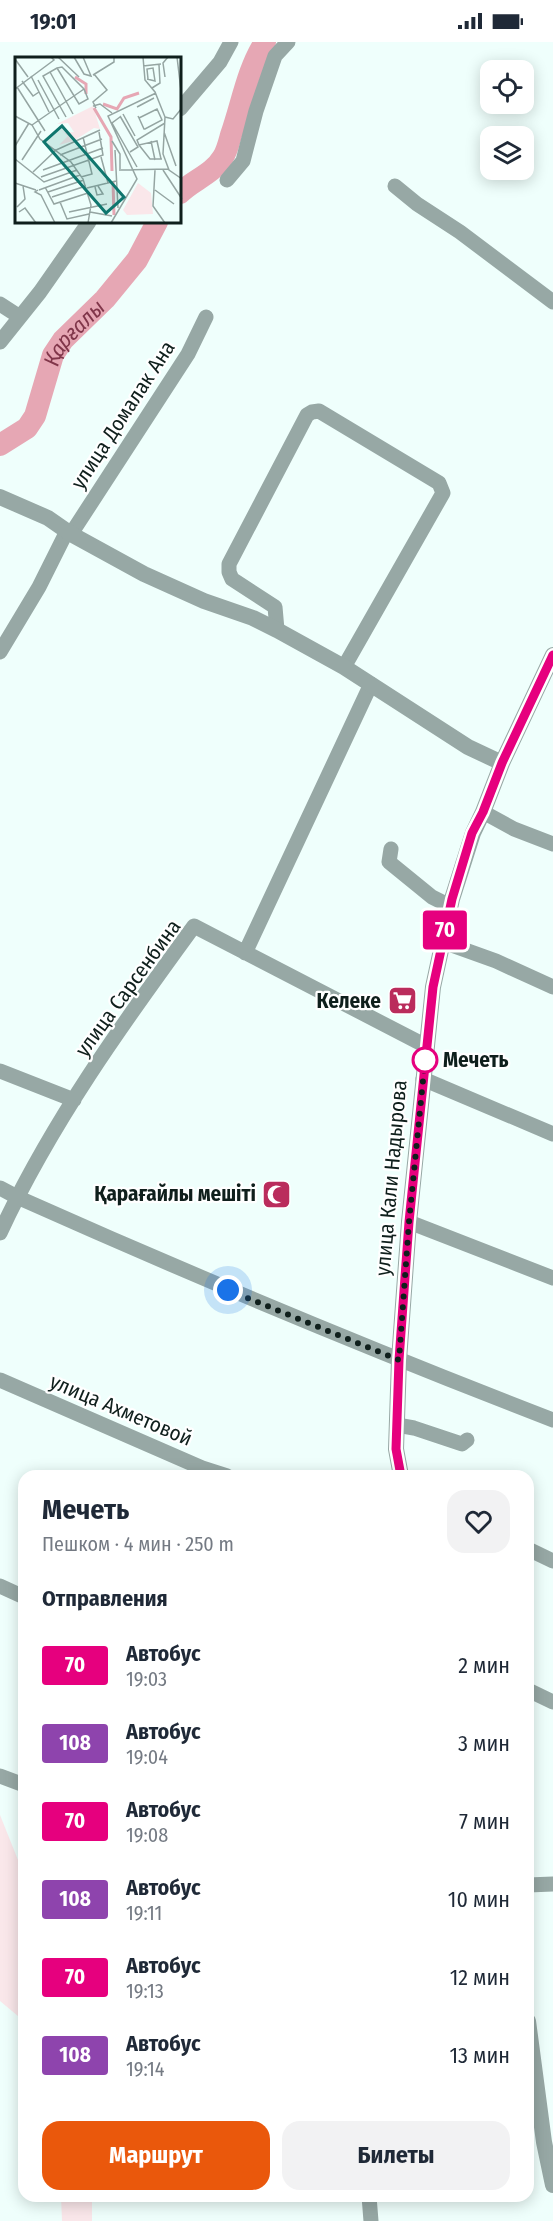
<!DOCTYPE html>
<html lang="ru">
<meta charset="utf-8">
<style>
body{margin:0;font-family:"Fira Sans Condensed",sans-serif;background:#f2f2f3;color:#1f2937;height:100vh;display:flex;flex-direction:column;font-size:22px;white-space:nowrap}
*{box-sizing:border-box;margin:0}
p{font-size:20px;color:#747a83}
.icon{flex:none;width:33px;height:33px;fill:none;stroke:currentColor;stroke-width:2;stroke-linecap:round;stroke-linejoin:round}
.map{position:relative;flex:1;overflow:hidden}
.sheet{position:absolute;left:18px;top:1428px;width:516px;height:732px;display:flex;flex-direction:column;background:#fff;border-radius:18px;box-shadow:0 3px 15px #0003}
.sheet>*{flex:none}
.badge{padding:0 12px;border-radius:4px;font-size:21px;line-height:39px}
.fabs{position:absolute;left:480px;top:18px;display:grid;gap:12px}
.fabs a{display:grid;place-items:center;width:54px;height:54px;border-radius:12px;background:#fff;box-shadow:0 3px 15px #0003;font-size:30px}
.you{position:absolute;width:30px;height:30px;margin:-15px;border:4px solid #fff;border-radius:50%;background:#1a73e8;box-shadow:0 0 0 9px #1a73e833}
.map>.badge{position:absolute;translate:-50% -50%;box-shadow:0 0 0 3px #fff}
h2{padding:0 24px;font-size:22px;line-height:54px}
.round{display:grid;place-items:center;flex:none;width:63px;height:63px;border-radius:18px;background:#f2f2f3}
.summary{display:flex;align-items:center;justify-content:space-between;height:102px;padding:0 24px}
h1{font-size:28px;font-weight:700;line-height:45px}
.action{display:flex;gap:12px;margin-top:auto;padding:12px 24px}
.action a{flex:1;height:69px;border-radius:18px;background:#ea580c;color:#fff;font-size:24px;font-weight:700;line-height:69px;text-align:center}
.action a+a{background:#f2f2f3;color:#1f2937}
ul{padding:0;list-style:none}
li{display:flex;align-items:center;gap:18px;height:78px;padding:0 24px}
li div{flex:1}
li b{display:block;font-size:22px}
li em{font-style:normal}
li .badge{min-width:66px;font-weight:700;text-align:center}
.status{display:flex;justify-content:space-between;align-items:center;height:42px;padding:0 30px;background:#fff;direction:ltr}
.status svg{height:16px;fill:currentColor}
.map>svg:first-child{display:block}
.green{fill:#fae7ea}
.lines{fill:none;stroke-linecap:round;stroke-linejoin:round}
.river{stroke:#e6a7b4;stroke-width:22}
.minor{stroke:#97a8a5;stroke-width:15}
.tertiary{stroke:#97a8a5;stroke-width:16}
.line-casing{stroke:#fff;stroke-width:14}
.line{stroke:#e6007e;stroke-width:9}
.walk{stroke:#0f1f1c;stroke-width:6;stroke-dasharray:0 10.8}
.stop-dot{fill:#fff;stroke:#e6007e;stroke-width:3}
.labels{text-anchor:middle;dominant-baseline:central;stroke-width:4.5;stroke-linejoin:round;paint-order:stroke}
.street-label{font-size:21px;fill:#0f1f1c;stroke:#fff}
.poi-label{font-size:21px;font-weight:bold;fill:#0f1f1c;stroke:#fff;text-anchor:end}
.stop-label{font-size:21px;font-weight:bold;fill:#0f1f1c;stroke:#fff;text-anchor:start}
.water-label{font-size:22px;font-style:italic;fill:#81364a;stroke:#fff}
.inset-river{fill:none;stroke:#e6a7b4;stroke-width:3}
.inset-road{fill:none;stroke:#95a5a2;stroke-width:1.5}
.view{fill:#0f766e;fill-opacity:0.15;stroke:#0f766e;stroke-width:3}
.inset-edge{fill:none;stroke:#0f1f1c;stroke-width:3}
</style>
<div class="status"><b>19:01</b><svg viewBox="0 0 49 12"><path d="M0 12V9h3v3zM5 12V6h3v6zM10 12V3h3v9zM15 12V0h3v12zM26 1h20v11H26zM47 4h2v5h-2z"/></svg></div>
<div class="map">
<svg width="553" height="2179" viewBox="0 0 553 2179">
<rect width="100%" height="100%" fill="#effffc"/>
<!-- green -->
<path class="green" d="M0,1773L24,1833V1979L0,1959Z
M61,2154H92V2179H62Z"/>
<g class="lines">
<!-- river -->
<g class="river">
<path d="M180,151C193,138 213,132 223,115C227,109 229,100 231,93C242,62 247,28 265,0"/>
<path id="s1" d="M0,403L27,386L35,374L53,313L63,298L105,257L137,218L157,180"/>
</g>
<!-- minor -->
<path class="minor" d="M180,67L220,20L231,0
M227,138L243,119L256,69L275,14L288,0
M395,144L417,162L460,190L553,260
M0,262L20,275
M0,300L40,250L89,180
M71,492L188,312L206,275
M277,588L275,565L232,537L229,530V522L307,373L312,370L319,369L439,441L443,451L344,625
M0,610L39,545L67,489
M483,770L514,787L553,802
M391,807L389,820L432,855L450,864
M443,900L496,919L553,945
M245,911L371,642
M0,1029L74,1058
M423,1037L553,1092
M0,1146L17,1155C194,1234 372,1308 553,1378
M409,1180L553,1236
M0,1191C51,1081 123,981 194,884L426,1004
M0,1338L202,1426L227,1434
M397,1383L414,1386L462,1402L467,1398
M528,1507L553,1519
M0,1544L24,1555
M528,1648L553,1660
M0,1734L24,1743
M528,1843L553,1842
M369,2154L371,2179"/>
<!-- tertiary -->
<path class="tertiary" d="M0,455L48,476L71,492L144,532L204,559L253,576L277,588L344,625L468,705L502,721
M401,1434L396,1407L399,1318L409,1180L433,945L452,857L473,791L483,770L502,721L553,613
M528,1979L544,2100L553,2143"/>
</g>
<g class="lines">
<defs>
<path id="line" d="M401,1434L396,1407L399,1318L409,1180L433,945L452,857L472,791L483,770L502,721L553,613"/>
</defs>
<!-- line casing -->
<use href="#line" class="line-casing"/>
<!-- line -->
<use href="#line" class="line"/>
<!-- walk -->
<path class="walk" d="M228,1248L399,1318L409,1180L425,1018"/>
</g>
<!-- icons -->
<defs>
<symbol id="supermarket-square" viewBox="-11 -11 22 22"><rect x="-9" y="-9" width="18" height="18" rx="4" fill="#ba2c5c" stroke="#fff"/><path d="M-6-5.5h2.5l.6 2H6L4.5 2H-2.5L-4.4-4H-6ZM-1.5 3.2a1.3 1.3 0 1 0 .1 0ZM3 3.2a1.3 1.3 0 1 0 .1 0Z" fill="#fff"/></symbol>
<symbol id="mosque-square" viewBox="-11 -11 22 22"><rect x="-9" y="-9" width="18" height="18" rx="4" fill="#ba2c5c" stroke="#fff"/><path d="M3.5-4.9A6 6 0 1 0 3.5 4.9A5 5 0 1 1 3.5-4.9Z" fill="#fff"/></symbol>
</defs>
<g fill-rule="evenodd">
<use href="#supermarket-square" x="386" y="942" width="33" height="33"/>
<use href="#mosque-square" x="260" y="1136" width="33" height="33"/>
</g>
<!-- markers -->
<circle class="stop-dot" cx="425" cy="1018" r="12"/>
<g class="labels">
<!-- street labels -->
<g class="street-label">
<text transform="translate(123 373) rotate(-57)">улица Домалак Ана</text>
<text transform="translate(128 946) rotate(-54)">улица Сарсенбина</text>
<text transform="translate(391 1136) rotate(-85)">улица Кали Надырова</text>
<text transform="translate(121 1368) rotate(23)">улица Ахметовой</text>
</g>
<!-- poi labels -->
<g class="poi-label">
<text x="381" y="959">Келеке</text>
<text x="256" y="1152">Қарағайлы мешіті</text>
</g>
<!-- stop labels -->
<g class="stop-label">
<text x="443" y="1018">Мечеть</text>
</g>
<!-- water labels -->
<g class="water-label">
<text stroke="none"><textPath href="#s1" startOffset="140">Қарғалы</textPath></text>
</g>
</g>
<!-- overview -->
<g transform="translate(15 15)">
<rect width="166" height="166" fill="#effffc"/>
<path d="M78,49L85,72L79,71L60,83L53,80L58,84L44,88L53,79L41,69L50,76L59,75L53,66L42,67ZM123,126L136,136L138,157L112,158L108,153Z" fill="#fae7ea"/>
<path class="inset-river" d="M60,20L71,27V37M88,47L102,52L109,41L124,36M79,51L96,80L97,114M98,125L99,158"/>
<path class="inset-road" d="M43,0L64,20M59,0L69,17L76,19L68,0M128,0L130,23L140,35L150,60L148,97L154,113L167,122M162,0L167,42M0,2L13,20M128,9L146,7M42,11L64,47L73,42L69,32L47,10L42,11L28,19L51,60M35,15L58,57M79,17L92,33L78,45L81,51M78,18L99,5V0M16,19L34,55M150,20L148,6L153,0M132,22L140,24L138,11L132,12L133,22M23,23L44,62M7,24L18,39L24,35M2,30L30,74M137,31L145,26L144,8M0,32L39,3L36,0M78,49L85,47L97,56M122,50L139,41M108,57L120,79M0,59L17,68L25,82L56,105L68,122L76,148L73,166M105,59L123,90L115,95M123,59L124,61L129,72H130L147,63L142,52L124,61M105,60L97,66L122,110M150,60L158,62L167,51M17,68L69,32M149,75L161,109M97,84L105,97V114M136,84L140,103M124,88L135,102H147M0,89L14,66M100,93L103,151M39,94L85,73M45,98L87,82M86,100L93,126M0,102L29,125L62,113M146,102L142,84L124,88L122,83L150,66M7,103L26,74M28,113L88,91M106,113L154,112M140,113L138,149L150,166M148,113L167,142M18,115L40,94M26,120L88,98L84,75M66,120L77,117L68,80M0,126L21,133M30,130L39,147L73,136M80,130L82,138L88,137L83,129M72,131L101,124M23,133L20,135L26,138L40,166M24,133L65,118M140,133L159,147M33,135L69,123M37,140L71,129M45,145L52,162L74,157M2,150L10,142L8,129M4,155L10,151L21,166M54,155L92,147M75,155L97,159M96,166L122,122L93,59L141,36"/>
<path class="view" d="M47,69L109,140L91,156L29,85Z"/>
<rect width="166" height="166" class="inset-edge"/>
</g>
</svg>
<div class="fabs">
<a><svg class="icon" aria-label="locate" viewBox="0 0 24 24"><circle cx="12" cy="12" r="6"/><path d="M12 2v4M12 18v4M2 12h4M18 12h4"/></svg></a>
<a><svg class="icon" aria-label="layers" viewBox="0 0 24 24"><path d="M12 4l9 5-9 5-9-5zM3 14l9 5 9-5"/></svg></a>
</div>
<div class="you" style="left:228px;top:1248px"></div>
<b class="badge" style="left:445px;top:888px;background:#e6007e;color:#fff">70</b>
<section class="sheet">
<div class="summary"><div><h1>Мечеть</h1><p>Пешком · 4 мин · 250 m</p></div><a class="round"><svg class="icon" aria-label="heart" viewBox="0 0 24 24"><path d="M12 20l-8-8c-3-5 5-10 8-4 3-6 11-1 8 4z"/></svg></a></div>
<h2>Отправления</h2>
<ul>
<li><span class="badge" style="background:#e6007e;color:#fff">70</span><div><b>Автобус</b><p>19:03</p></div><em>2 мин</em></li>
<li><span class="badge" style="background:#8e44ad;color:#fff">108</span><div><b>Автобус</b><p>19:04</p></div><em>3 мин</em></li>
<li><span class="badge" style="background:#e6007e;color:#fff">70</span><div><b>Автобус</b><p>19:08</p></div><em>7 мин</em></li>
<li><span class="badge" style="background:#8e44ad;color:#fff">108</span><div><b>Автобус</b><p>19:11</p></div><em>10 мин</em></li>
<li><span class="badge" style="background:#e6007e;color:#fff">70</span><div><b>Автобус</b><p>19:13</p></div><em>12 мин</em></li>
<li><span class="badge" style="background:#8e44ad;color:#fff">108</span><div><b>Автобус</b><p>19:14</p></div><em>13 мин</em></li>
</ul>
<div class="action"><a>Маршрут</a><a>Билеты</a></div>
</section>
</div>
